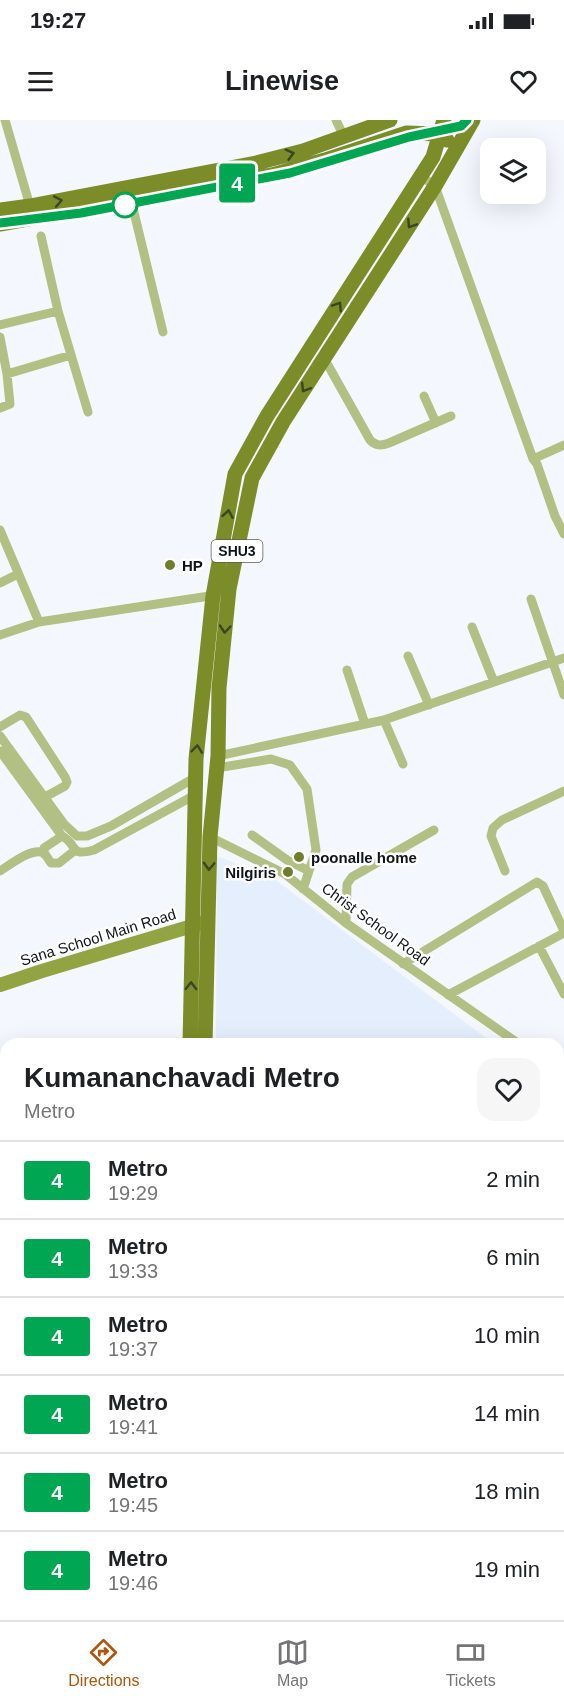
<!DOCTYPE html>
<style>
body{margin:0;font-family:Arial,sans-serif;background:#f6f6f6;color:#202124;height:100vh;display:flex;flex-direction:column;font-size:22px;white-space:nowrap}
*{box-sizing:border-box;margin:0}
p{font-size:20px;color:#757577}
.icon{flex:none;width:33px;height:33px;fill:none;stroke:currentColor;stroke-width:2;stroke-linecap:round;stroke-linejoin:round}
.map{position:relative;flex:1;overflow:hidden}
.panel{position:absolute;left:0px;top:918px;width:564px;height:582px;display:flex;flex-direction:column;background:#fff;border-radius:18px 18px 0 0;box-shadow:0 6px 24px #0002}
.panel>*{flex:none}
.badge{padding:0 12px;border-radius:4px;font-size:21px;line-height:39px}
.fabs{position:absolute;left:480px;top:18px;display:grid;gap:12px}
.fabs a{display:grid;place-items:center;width:66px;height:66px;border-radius:12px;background:#fff;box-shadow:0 6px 24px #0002;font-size:30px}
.map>.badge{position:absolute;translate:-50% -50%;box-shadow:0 0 0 3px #fff}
.round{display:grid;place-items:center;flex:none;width:63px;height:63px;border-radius:18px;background:#f6f6f6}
.summary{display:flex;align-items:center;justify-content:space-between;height:102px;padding:0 24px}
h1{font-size:28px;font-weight:800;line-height:45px}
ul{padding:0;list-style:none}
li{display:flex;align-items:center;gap:18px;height:78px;padding:0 24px;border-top:2px solid #e0e0e0}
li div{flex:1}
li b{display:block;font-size:22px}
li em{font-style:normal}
li .badge{min-width:66px;font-weight:700;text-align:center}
.status{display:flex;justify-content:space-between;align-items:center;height:42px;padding:0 30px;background:#fff;direction:ltr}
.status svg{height:16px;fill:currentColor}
header{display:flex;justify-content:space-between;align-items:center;height:78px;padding:0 24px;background:#fff;font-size:27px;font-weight:800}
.dock{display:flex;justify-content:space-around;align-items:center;height:84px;border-top:2px solid #e0e0e0;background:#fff;font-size:16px;color:#757577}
.dock a{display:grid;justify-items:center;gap:3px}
.dock .selected{color:#b45309}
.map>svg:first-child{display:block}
.built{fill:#e5eefd}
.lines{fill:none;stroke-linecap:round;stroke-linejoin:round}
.street{stroke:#b3c083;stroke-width:9}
.secondary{stroke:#92a342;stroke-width:14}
.primary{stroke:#7c8c28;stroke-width:15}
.rail{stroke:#6c727a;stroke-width:3}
.oneway{stroke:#3a4523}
.line-casing{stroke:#fff;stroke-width:14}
.line{stroke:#00a651;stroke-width:9}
.stop-dot{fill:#fff;stroke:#00a651;stroke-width:3}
.poi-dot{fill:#707e2c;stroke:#fff;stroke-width:2}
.labels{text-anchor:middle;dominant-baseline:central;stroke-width:5;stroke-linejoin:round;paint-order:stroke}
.shield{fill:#fff;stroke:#565b62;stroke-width:1.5}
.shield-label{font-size:14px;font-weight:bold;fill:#0e151f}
.poi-label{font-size:15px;font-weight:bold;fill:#0e151f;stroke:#fff;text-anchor:start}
.street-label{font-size:15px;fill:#0e151f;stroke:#fff}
</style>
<div class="status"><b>19:27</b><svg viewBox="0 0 49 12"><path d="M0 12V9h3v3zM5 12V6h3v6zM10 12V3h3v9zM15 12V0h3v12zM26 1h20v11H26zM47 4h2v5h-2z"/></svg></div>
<header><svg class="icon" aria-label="menu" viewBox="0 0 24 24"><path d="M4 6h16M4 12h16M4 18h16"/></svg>Linewise<svg class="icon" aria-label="heart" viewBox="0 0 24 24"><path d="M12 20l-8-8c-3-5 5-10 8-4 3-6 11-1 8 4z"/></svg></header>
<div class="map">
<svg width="564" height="1500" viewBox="0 0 564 1500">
<rect width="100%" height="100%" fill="#f4f8fe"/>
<!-- built -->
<path class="built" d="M217,736L273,758L494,924H216Z
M558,972L564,978V1064L558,1067Z
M564,1420V1500H538L535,1494H558V1423Z"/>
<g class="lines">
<!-- street -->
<path class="street" d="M5,0L30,86
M336,0L344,17
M421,56L435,66L533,339L537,344L555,396L564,414
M131,80L163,212
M41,116L58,191L88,292
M0,205L58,191
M0,217L7,254L10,284L0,288
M324,238L370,320C376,326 381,326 389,323L451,296
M7,254L71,235
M424,276L436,303
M533,339L564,325
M0,410L39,502
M0,463L18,454
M531,479L564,575
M472,507L494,562
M0,515L39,502L216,475
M408,536L429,585
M347,550L365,604
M384,600L403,644
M0,607L20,595L26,597L65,657L67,662L65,666L45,677
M0,616L64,704L77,716H87L111,706L196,657
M0,631L62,716C79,725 68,737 94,730L195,675
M218,636L384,600L564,538
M217,648L271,639L290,645L307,669L316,730L303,769
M252,715L287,740L309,751
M210,717L285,754L346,803L519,924
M44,734V728L62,716
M0,751C10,745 34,725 45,734C47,737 49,740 51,743H59L74,731
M505,751L491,716L493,708L502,700L564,671
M346,803L347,764L352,757L434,710
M539,826L564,874
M403,844L537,762L543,766L564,811
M448,875L564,813
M558,949L564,953
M0,1285L6,1296
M0,1438L6,1435
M80,1494L81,1500
M145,1494V1500"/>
<!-- secondary -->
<path class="secondary" d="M0,865L42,851L202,803"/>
<!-- primary -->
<path class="primary" d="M0,90L30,86L256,43L303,31L390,0
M0,104L272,55L325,40L406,13L439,14L447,20
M190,924L196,639L213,476L235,354L267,296L433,37L444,0
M205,924L210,717L218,636L219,568L229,469L252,358L283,302L435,66L473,0
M174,1500L175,1494
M191,1500L192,1494"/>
<!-- rail -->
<path class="rail" d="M0,103L81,93L290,53L409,17L461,6L467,0"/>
</g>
<!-- one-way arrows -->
<defs><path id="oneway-chevron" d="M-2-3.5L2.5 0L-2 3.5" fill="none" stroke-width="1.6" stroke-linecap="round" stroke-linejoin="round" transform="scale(1.5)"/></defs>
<g class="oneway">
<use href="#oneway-chevron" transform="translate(290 34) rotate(-15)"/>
<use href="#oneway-chevron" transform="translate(58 81) rotate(-11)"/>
<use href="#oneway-chevron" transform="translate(411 104) rotate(123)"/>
<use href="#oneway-chevron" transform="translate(338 186) rotate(-57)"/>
<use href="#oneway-chevron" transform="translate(305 268) rotate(122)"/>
<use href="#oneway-chevron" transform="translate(228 394) rotate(-80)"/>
<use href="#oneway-chevron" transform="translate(225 509) rotate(95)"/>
<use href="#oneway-chevron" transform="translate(197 629) rotate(-84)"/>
<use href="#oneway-chevron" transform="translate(209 746) rotate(92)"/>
<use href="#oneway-chevron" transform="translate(191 866) rotate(-89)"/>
</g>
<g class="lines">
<defs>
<path id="line" d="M0,103L81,93L290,53L409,17L461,6L467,0"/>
</defs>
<!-- line casing -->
<use href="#line" class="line-casing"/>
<!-- line -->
<use href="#line" class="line"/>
</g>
<!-- markers -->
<circle class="stop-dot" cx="125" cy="85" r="12"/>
<g class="poi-dot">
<circle cx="170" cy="445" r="6"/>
<circle cx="299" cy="737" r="6"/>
<circle cx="288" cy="752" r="6"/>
</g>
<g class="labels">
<!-- shield labels -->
<rect class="shield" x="211.5" y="420" width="51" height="22" rx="4.5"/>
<g class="shield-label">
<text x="237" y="431">SHU3</text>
</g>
<!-- poi labels -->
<g class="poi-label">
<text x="182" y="445">HP</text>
<text x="311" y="737">poonalle home</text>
<text x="276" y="752" text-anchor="end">Nilgiris</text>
</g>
<!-- street labels -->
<g class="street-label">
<text transform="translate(376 804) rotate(36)">Christ School Road</text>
<text transform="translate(98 817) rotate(-17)">Sana School Main Road</text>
</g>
</g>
</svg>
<div class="fabs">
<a><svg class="icon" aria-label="layers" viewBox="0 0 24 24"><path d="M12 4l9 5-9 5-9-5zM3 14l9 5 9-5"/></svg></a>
</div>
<b class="badge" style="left:237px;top:63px;background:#00a651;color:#fff">4</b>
<section class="panel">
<div class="summary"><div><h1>Kumananchavadi Metro</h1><p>Metro</p></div><a class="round"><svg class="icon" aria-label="heart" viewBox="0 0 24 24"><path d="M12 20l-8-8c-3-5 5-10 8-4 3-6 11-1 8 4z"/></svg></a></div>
<ul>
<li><span class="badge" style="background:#00a651;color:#fff">4</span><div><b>Metro</b><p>19:29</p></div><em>2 min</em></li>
<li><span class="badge" style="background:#00a651;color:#fff">4</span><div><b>Metro</b><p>19:33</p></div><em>6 min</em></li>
<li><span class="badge" style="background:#00a651;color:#fff">4</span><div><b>Metro</b><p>19:37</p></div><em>10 min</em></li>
<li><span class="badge" style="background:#00a651;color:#fff">4</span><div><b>Metro</b><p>19:41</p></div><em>14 min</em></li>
<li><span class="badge" style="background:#00a651;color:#fff">4</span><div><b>Metro</b><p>19:45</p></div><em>18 min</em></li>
<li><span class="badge" style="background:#00a651;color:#fff">4</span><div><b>Metro</b><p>19:46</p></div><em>19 min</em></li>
</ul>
</section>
</div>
<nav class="dock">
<a class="selected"><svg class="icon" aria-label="directions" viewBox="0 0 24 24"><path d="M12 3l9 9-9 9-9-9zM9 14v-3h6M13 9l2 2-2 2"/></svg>Directions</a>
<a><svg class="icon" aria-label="map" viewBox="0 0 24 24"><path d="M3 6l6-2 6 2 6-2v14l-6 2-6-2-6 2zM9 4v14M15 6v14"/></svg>Map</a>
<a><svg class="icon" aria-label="tickets" viewBox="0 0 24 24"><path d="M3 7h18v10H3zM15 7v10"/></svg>Tickets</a>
</nav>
